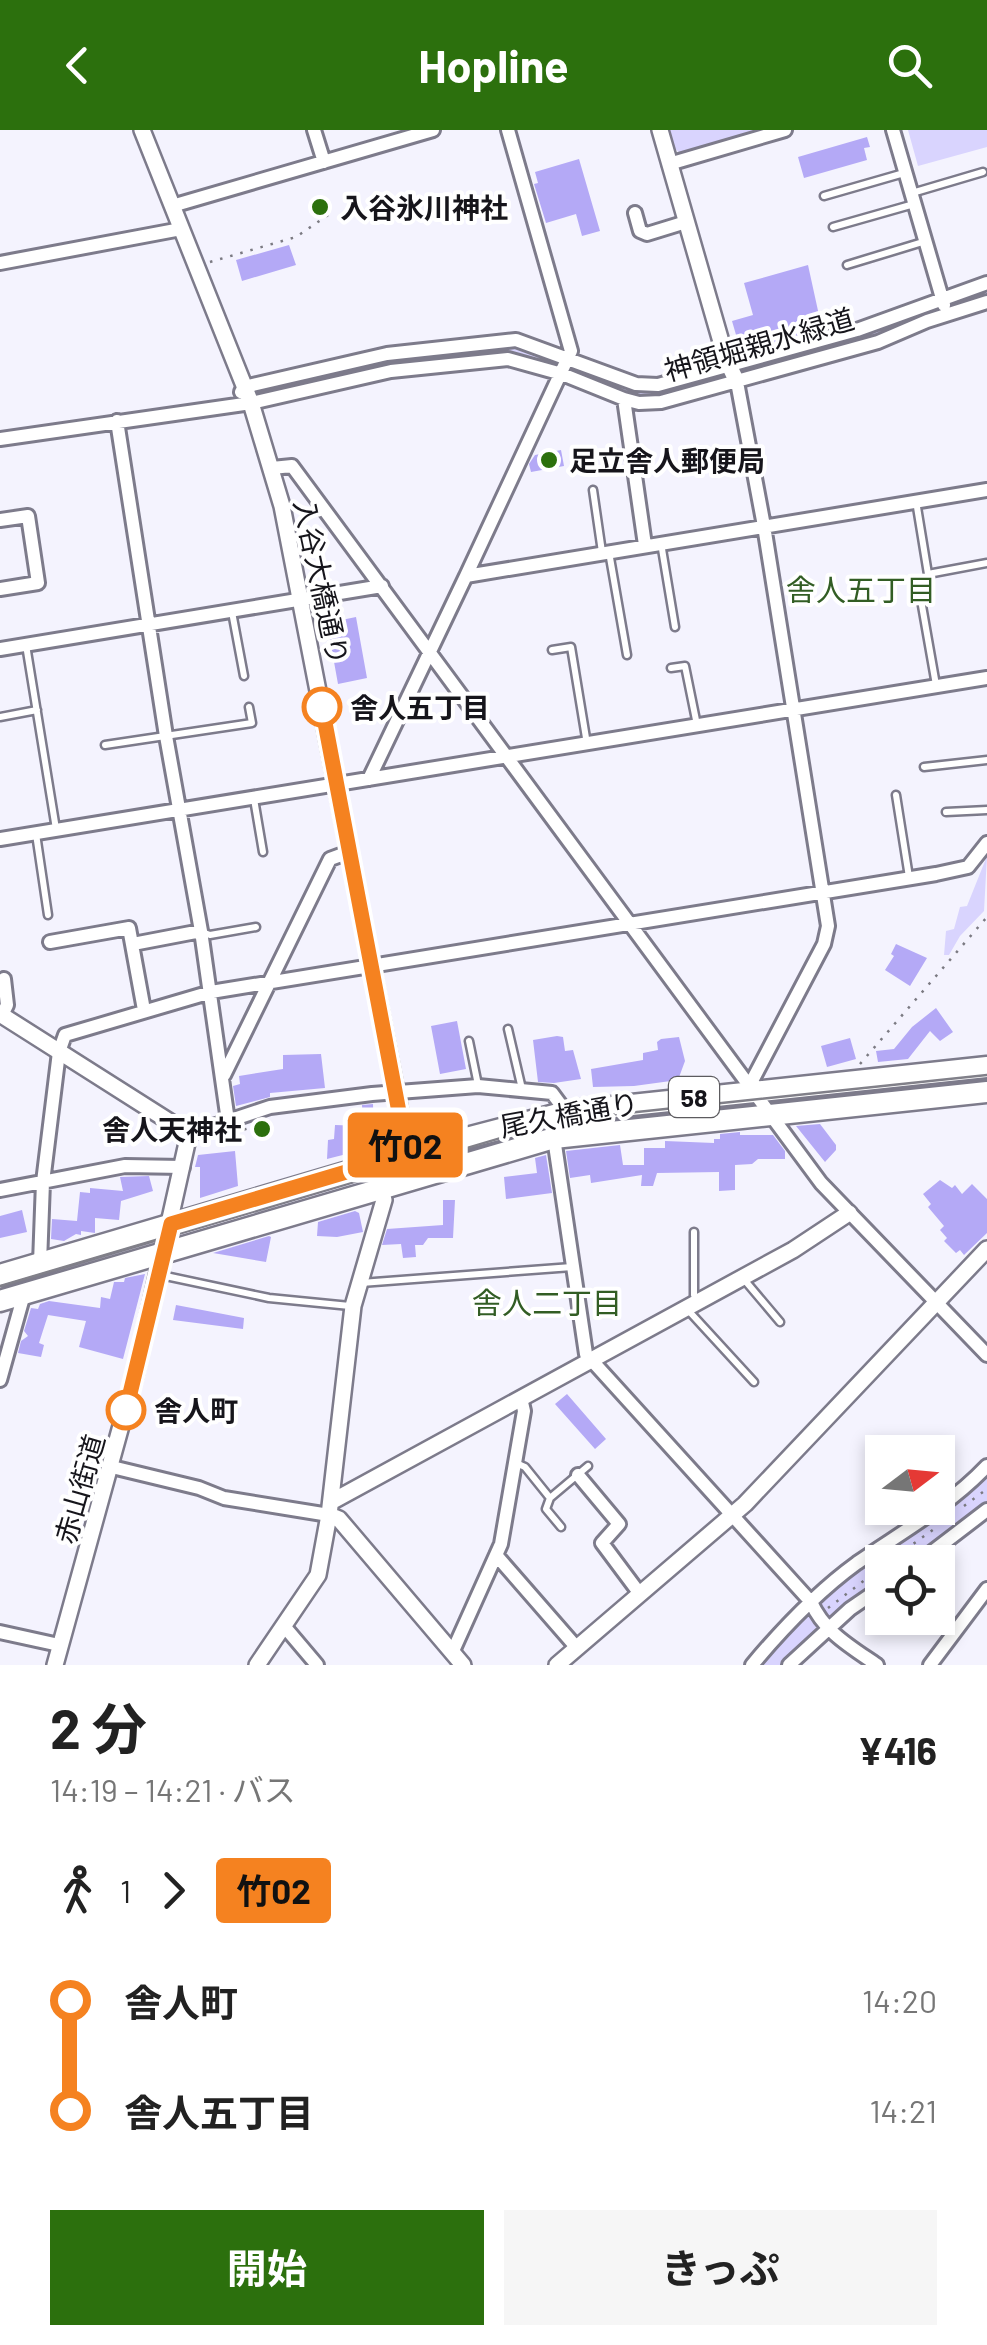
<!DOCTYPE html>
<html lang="ja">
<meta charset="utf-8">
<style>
body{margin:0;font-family:Barlow,"Noto Sans JP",sans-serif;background:#f6f6f6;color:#222;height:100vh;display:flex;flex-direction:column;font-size:38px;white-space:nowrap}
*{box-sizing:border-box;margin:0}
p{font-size:32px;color:#767676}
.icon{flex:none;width:55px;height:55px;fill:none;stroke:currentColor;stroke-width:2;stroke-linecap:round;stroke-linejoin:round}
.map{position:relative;height:1535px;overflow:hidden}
.sheet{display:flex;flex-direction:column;background:#fff;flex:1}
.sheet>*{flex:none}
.badge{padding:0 20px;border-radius:8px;font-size:35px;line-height:65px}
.needle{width:65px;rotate:74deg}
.buttons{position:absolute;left:865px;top:1305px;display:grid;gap:20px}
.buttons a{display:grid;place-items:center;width:90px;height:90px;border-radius:0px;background:#fff;box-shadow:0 5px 15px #0003;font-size:50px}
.map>.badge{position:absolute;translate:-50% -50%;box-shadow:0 0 0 5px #fff}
.legs{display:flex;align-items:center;gap:15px;height:110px;padding:0 50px;font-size:32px}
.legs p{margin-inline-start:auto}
.headline{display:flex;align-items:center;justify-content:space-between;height:170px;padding:0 50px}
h1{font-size:55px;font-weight:700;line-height:75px}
.cta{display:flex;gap:20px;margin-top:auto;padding:20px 50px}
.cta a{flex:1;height:115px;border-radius:0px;background:#2c700d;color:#fff;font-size:40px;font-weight:700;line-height:115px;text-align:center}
.cta a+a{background:#f6f6f6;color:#222}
ul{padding:0 50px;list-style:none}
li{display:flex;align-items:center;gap:35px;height:110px;font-size:38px}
li i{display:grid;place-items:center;width:15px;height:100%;margin:0 12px;background:currentColor}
li i::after{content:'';width:25px;height:25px;margin:-12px;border:8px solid;border-radius:50%;background:#fff}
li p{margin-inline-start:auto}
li:first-child i{background:linear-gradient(#0000 50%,currentColor 0)}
li:last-child i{background:linear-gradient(currentColor 50%,#0000 0)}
header{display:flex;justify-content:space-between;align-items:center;height:130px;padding:0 50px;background:#2c700d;color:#fff;font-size:45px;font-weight:700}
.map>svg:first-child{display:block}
.green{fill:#d9d4fe}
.building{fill:#b4a9f6}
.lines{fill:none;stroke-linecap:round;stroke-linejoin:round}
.service-casing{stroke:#7d7b8b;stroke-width:11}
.minor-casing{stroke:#7d7b8b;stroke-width:18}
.tertiary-casing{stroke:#7d7b8b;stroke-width:20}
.primary-casing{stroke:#7d7b8b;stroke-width:25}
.path{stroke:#7b7a82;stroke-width:2.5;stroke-dasharray:2.5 8;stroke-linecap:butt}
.service{stroke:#fff;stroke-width:6}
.minor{stroke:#fff;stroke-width:12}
.tertiary{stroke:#fff;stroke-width:15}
.primary{stroke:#fff;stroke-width:20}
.tram{stroke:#818089;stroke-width:2.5}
.line-1-casing{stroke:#fff;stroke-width:22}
.line-1{stroke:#f58220;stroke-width:15}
.poi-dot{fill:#2c700d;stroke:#fff;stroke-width:4}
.stop-1-dot{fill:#fff;stroke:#f58220;stroke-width:5}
.labels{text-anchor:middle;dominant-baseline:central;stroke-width:8;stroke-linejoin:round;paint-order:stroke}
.shield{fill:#fff;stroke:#5c5b5f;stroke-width:2.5}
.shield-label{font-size:25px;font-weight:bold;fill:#16151b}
.poi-label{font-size:28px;font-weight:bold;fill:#16151b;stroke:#fff;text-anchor:start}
.street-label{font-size:28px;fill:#16151b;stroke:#fff}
.stop-label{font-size:28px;font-weight:bold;fill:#16151b;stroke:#fff;text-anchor:start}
.neighbourhood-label{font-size:30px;fill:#325d24;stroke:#fff}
</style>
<header><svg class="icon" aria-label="back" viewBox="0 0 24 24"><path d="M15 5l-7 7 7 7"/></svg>Hopline<svg class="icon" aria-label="search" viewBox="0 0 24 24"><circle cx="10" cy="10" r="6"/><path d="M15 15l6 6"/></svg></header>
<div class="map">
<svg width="987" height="1535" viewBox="0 0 987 1535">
<rect width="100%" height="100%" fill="#f4f3fe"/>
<!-- green -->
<path class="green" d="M668,0H757L680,23L673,17Z
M908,0H987V17L918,36Z
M987,157V167L865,212L663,268L643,270L524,226L508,224L257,267L254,258L389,227L490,216L526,217L645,259Z
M987,726L984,781L960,806L949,825H944L946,801L954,799L960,777L967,776Z
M987,1344V1373L942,1411L908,1432H882V1450L813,1503L782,1535H761C784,1510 806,1484 832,1462C883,1421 939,1388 987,1344Z"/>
<!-- building -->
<path class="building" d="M867,7L870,17L864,18L867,30L804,48L798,27Z
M579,29L600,101L582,106L576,84L546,93L534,54L538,53L535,42Z
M289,115L296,135L242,151L236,130Z
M808,135L822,199L741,222L732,191L753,185L744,153Z
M561,320L564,336L531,342L529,334L535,325Z
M356,487L367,548L338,554L327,493Z
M896,814L927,828L910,856L885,840L894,826L891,824Z
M936,878L953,902L940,911L930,901L908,929L878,932L876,921L894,919L912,897Z
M457,891L466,939L440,944L431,896Z
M557,906L563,907L565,921L573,920L581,949L554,953L538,952L533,910Z
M679,907L685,931L678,950L634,956L593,957L591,939L643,930V923L658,920L657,912L661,909Z
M850,908L856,929L827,937L821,916Z
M321,924L325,958L270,963V967L236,976L233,956L240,954L239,946L283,939V925Z
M373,974L374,1017L327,1029L328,1010L334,1009L335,995L363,996L362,975Z
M820,994L836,1015V1020L825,1032L796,996Z
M740,1002V1005H773L785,1021V1029H758L752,1034L735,1035V1060L719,1061V1042L657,1043L653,1056H641L642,1045L591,1053L590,1045L570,1048L566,1021L620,1015L623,1035H644V1018H665V1011L714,1013V1009H720V1004Z
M235,1021L238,1056L200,1068V1037H195L198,1025Z
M546,1025L552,1063L506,1069L504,1047L537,1043L535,1028Z
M149,1046L153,1061L121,1071L119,1090L95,1088V1103L81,1101V1105L76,1104L64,1111L51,1109L52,1089L77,1091L80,1062L90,1063V1058L123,1061L120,1047Z
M940,1050L952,1058L955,1055L962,1064L972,1054L987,1069V1103L964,1125L960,1120L956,1123L944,1111L947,1108L940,1100L944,1096L928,1077L931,1074L923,1064Z
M443,1070H455L453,1108H428L423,1115H415L416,1127L403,1128L401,1114L382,1115L387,1099L443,1095Z
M22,1080L27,1102L0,1108V1086Z
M355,1081L359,1083L363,1102L337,1107L317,1106L318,1092Z
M269,1106L271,1107L266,1132L213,1123Z
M145,1144L123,1229L79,1217L86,1191L48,1185L39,1213L44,1215L41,1227L18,1223L21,1211L28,1206L24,1201L31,1178L38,1179L40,1174L49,1171L100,1178L101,1167L110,1169L114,1152H124L125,1148Z
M176,1175L244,1188L243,1199L173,1190Z
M567,1264L606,1309L595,1319L555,1274Z"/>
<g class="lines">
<defs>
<path id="service" d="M912,63L983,42
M824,66L904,43
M833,97L914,74
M847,135L926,111
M593,360L602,422
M916,371L928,444L987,433
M661,413L675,497
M609,422L627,525
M921,470L936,555
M232,482L244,546
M26,515L56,699
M552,520L571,517L587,614
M671,538L685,536L697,595
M0,587L37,580
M105,615L252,593L249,577
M924,637L987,630
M896,665L909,747
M254,669L263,722
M946,682L987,680
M36,704L48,785
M202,802L210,805L256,797
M508,899L522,959
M469,911L478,955
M694,1102V1165L697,1171
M161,1145L269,1168L350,1176
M742,1147L780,1192
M361,1153L572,1137
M687,1179L754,1252
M516,1333L525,1337L550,1368L588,1336
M550,1368L546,1379L561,1397"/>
<path id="minor" d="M314,0L324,32
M508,0L571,221L466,446L987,360
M893,0L944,175
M669,34L785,0
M172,76L433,0
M635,83L640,101L647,104L686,92
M0,133L181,99
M737,252L764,396L828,796L824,814L753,949L754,958
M241,262L244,257L387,224L516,210L636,254L658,255L857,200L987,153
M624,269L645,415
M117,291L166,606L201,801L228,991
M0,309L251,273L391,241L508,229L562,244L624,269L639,273L661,272L878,212L927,191L987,172
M272,338L292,336L821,1053L987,1225
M0,390L28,386L38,453L0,459
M0,519L382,456
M369,649L466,446
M0,709L987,548
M50,812L129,798L144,880
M133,814L201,801
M2,885L7,875L4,849
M224,945L330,729L349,722
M189,1004L270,977L372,964L478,956L552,963L566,982
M554,1008L586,1224L811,1472C824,1502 851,1517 877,1535
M0,1060L125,1036L183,1037
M40,1133L43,1052L59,922L65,905L211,862L936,744L968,737L987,713
M0,1250L24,1164
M112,1337L199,1358L224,1368L329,1385
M578,1345L619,1394L602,1413L640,1464
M496,1425L577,1518
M919,1432L987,1380
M284,1496L317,1535
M0,1502L59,1515
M452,1523L501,1414L524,1281L521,1268
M752,1535C783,1498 817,1462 857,1433C902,1402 949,1376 987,1336
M789,1535L850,1479L882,1457
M930,1535L987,1459"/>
<path id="tertiary" d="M142,0L251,273L282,376L413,1049
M660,0L726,229L737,252
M0,884L189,1004L135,1245L55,1535
M331,1372L793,1120L849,1083
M329,1385L339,1389L463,1535
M257,1535L318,1445L329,1385L353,1176L384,1070L375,1034
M557,1535L745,1374L987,1119"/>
<path id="primary" d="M0,1145L436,1016L566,982L987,937
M0,1171L554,1008L987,962"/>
</defs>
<!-- service casing -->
<use href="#service" class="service-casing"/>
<!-- minor casing -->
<use href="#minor" class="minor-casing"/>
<!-- tertiary casing -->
<use href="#tertiary" class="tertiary-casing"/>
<!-- primary casing -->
<use href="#primary" class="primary-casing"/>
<!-- path -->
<path class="path" d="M210,132L296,107L331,83
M860,934L987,787
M245,998L246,1002L252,1000
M964,1376L987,1359
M888,1432L934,1399
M828,1478L882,1437"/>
<!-- service -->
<use href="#service" class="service"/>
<!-- minor -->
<use href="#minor" class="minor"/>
<!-- tertiary -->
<use href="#tertiary" class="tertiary"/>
<!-- primary -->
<use href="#primary" class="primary"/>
<!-- tram -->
<path class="tram" d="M0,1156L538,997L590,987L987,945"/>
</g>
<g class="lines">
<defs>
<path id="line-1" d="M126,1280L171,1094L407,1024L322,577"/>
</defs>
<!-- line-1 casing -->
<use href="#line-1" class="line-1-casing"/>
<!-- line-1 -->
<use href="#line-1" class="line-1"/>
</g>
<!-- markers -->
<g class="poi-dot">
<circle cx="320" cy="77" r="10"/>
<circle cx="549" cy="330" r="10"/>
<circle cx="262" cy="999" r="10"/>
</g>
<g class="stop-1-dot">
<circle cx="322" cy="577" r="18"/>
<circle cx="126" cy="1280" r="18"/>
</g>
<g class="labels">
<!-- shield labels -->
<rect class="shield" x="669" y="947" width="50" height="40" rx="8"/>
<g class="shield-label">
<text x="694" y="967">58</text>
</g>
<!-- poi labels -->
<g class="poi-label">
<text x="340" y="77">入谷氷川神社</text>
<text x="569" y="330">足立舎人郵便局</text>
<text x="242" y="999" text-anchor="end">舎人天神社</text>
</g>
<!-- street labels -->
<g class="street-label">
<text transform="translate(759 214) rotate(-16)">神領堀親水緑道</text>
<text transform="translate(322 452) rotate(78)">入谷大橋通り</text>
<text transform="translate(569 984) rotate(-10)">尾久橋通り</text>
<text transform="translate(79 1359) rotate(-74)">赤山街道</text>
</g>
<!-- stop labels -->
<g class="stop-label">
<text x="350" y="577">舎人五丁目</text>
<text x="154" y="1280">舎人町</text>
</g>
<!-- neighbourhood labels -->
<g class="neighbourhood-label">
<text x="861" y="459">舎人五丁目</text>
<text x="547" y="1172">舎人二丁目</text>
</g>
</g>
</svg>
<div class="buttons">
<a><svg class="needle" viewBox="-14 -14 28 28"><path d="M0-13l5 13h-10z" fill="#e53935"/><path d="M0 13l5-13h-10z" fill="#767676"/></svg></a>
<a><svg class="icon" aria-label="locate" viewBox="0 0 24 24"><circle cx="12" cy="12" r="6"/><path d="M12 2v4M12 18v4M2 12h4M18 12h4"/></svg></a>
</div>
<b class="badge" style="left:405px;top:1015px;background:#f58220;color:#111">竹02</b>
</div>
<section class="sheet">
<div class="headline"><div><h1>2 分</h1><p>14:19 – 14:21 · バス</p></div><b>¥416</b></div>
<div class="legs"><svg class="icon" aria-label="walk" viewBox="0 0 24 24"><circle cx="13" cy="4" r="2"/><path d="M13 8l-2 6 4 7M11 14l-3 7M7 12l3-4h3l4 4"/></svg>1<svg class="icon" aria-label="forward" viewBox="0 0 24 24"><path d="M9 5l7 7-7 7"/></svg><b class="badge" style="background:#f58220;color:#111">竹02</b></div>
<ul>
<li><i style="color:#f58220"></i><b>舎人町</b><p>14:20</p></li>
<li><i style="color:#f58220"></i><b>舎人五丁目</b><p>14:21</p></li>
</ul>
<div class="cta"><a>開始</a><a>きっぷ</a></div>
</section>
